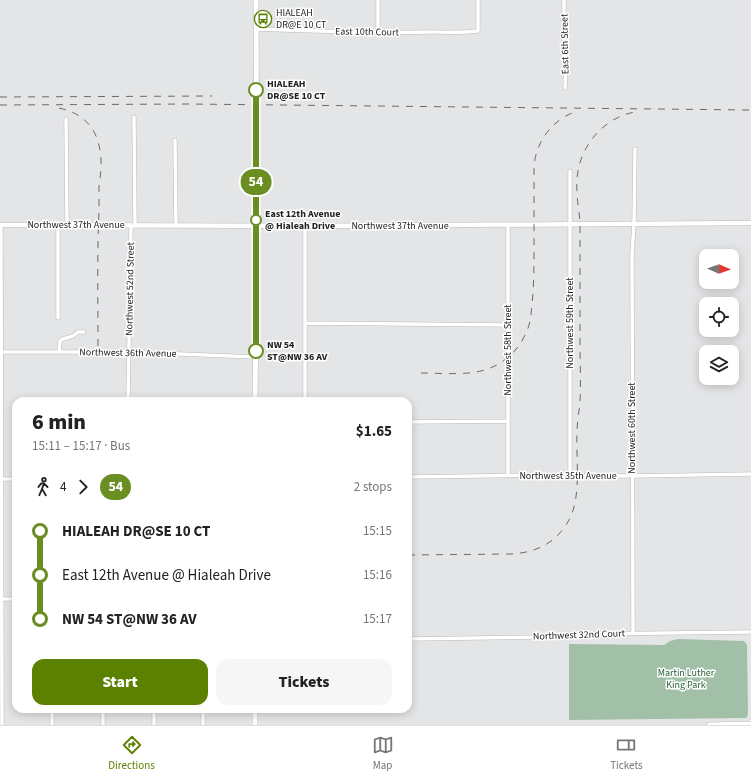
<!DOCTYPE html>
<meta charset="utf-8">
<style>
body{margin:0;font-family:"Source Sans 3",sans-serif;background:#f6f6f6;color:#222;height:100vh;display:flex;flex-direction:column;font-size:15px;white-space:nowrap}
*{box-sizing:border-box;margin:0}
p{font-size:13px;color:#767676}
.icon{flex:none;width:22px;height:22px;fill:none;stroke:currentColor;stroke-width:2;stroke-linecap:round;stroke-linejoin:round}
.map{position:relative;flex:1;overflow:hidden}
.sheet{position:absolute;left:12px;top:397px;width:400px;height:316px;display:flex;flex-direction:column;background:#fff;border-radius:12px;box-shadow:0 2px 10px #0003}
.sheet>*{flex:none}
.badge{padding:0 8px;border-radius:13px;font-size:14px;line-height:26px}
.needle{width:26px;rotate:92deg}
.tools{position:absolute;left:699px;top:249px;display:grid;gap:8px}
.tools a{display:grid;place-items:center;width:40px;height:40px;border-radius:8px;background:#fff;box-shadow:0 2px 10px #0003;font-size:20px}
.map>.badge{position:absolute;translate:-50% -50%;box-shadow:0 0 0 2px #fff}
.legs{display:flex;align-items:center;gap:6px;height:44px;padding:0 20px;font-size:13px}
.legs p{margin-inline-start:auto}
.overview{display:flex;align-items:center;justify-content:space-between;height:68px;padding:0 20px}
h1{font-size:22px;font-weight:800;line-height:30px}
.button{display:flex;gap:8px;margin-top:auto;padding:8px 20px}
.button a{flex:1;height:46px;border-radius:12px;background:#5c8100;color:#fff;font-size:16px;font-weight:800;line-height:46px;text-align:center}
.button a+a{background:#f6f6f6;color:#222}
ul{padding:0 20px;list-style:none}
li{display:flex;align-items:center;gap:14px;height:44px;font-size:15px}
li i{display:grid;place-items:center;width:6px;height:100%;margin:0 5px;background:currentColor}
li i::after{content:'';width:10px;height:10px;margin:-5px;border:3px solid;border-radius:50%;background:#fff}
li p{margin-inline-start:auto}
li:first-child i{background:linear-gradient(#0000 50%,currentColor 0)}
li:last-child i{background:linear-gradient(currentColor 50%,#0000 0)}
.tab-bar{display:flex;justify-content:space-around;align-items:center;height:56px;border-top:1px solid #e0e0e0;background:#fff;font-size:11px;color:#767676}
.tab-bar a{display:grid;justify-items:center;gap:2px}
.tab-bar .active{color:#5c8100}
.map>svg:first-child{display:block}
.green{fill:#a2bfa8}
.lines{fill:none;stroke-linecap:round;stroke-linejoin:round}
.minor-casing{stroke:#b9babb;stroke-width:4.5}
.tertiary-casing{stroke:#b9babb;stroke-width:5.5}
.secondary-casing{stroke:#b9babb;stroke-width:6}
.minor{stroke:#fff;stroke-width:3.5}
.tertiary{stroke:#fff;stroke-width:4.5}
.secondary{stroke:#fff;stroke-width:5}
.rail{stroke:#6a6a6b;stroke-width:1;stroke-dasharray:7 7;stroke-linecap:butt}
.line-1-casing{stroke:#fff;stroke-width:9}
.line-1{stroke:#6b8e23;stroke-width:6}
.stop-1-dot{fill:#fff;stroke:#6b8e23;stroke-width:2}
.labels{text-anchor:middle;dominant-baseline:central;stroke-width:3;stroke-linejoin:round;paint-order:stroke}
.poi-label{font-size:10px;fill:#232324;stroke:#fff;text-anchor:start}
.street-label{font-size:10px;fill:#232324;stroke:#fff}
.stop-label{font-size:10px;font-weight:bold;fill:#232324;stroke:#fff;text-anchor:start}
.park-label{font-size:10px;fill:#255f37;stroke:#fff}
</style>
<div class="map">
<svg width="751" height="725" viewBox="0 0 751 725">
<rect width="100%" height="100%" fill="#e4e5e6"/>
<!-- green -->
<path class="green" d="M678,639L744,641L747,645L748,713L747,717L745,718L569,720V644L664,645L670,641Z"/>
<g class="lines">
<defs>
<path id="minor" d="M564,0V61L566,67L565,88
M256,29C313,31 370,33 427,32C444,32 461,33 478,31V0
M378,33V0
M134,117L135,226
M66,119L67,226
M175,140L176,226
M1,225L2,725
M58,318V225
M305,323L508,325
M0,352H129L256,357
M59,352L60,341L63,339L73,336L78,332H84
M128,401L131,226
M305,401V226
M408,422L508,421
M570,475V171
M508,476V225
M408,477L535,475L632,476L751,474
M0,479H16
M0,599H16
M633,633L632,254L634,223L635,149
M408,639L542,637L584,634L751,632
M154,709V725
M52,725V709
M103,725V709
M203,725V709"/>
<path id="tertiary" d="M0,225L305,226L751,223"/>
<path id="secondary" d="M255,401L257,226L256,0
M255,709V725
M709,725L751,724"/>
</defs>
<!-- minor casing -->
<use href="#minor" class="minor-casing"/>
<!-- tertiary casing -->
<use href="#tertiary" class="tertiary-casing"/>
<!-- secondary casing -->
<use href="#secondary" class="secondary-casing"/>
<!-- minor -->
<use href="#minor" class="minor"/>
<!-- tertiary -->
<use href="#tertiary" class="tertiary"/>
<!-- secondary -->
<use href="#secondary" class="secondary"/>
<!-- rail -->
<path class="rail" d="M0,97L212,96
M0,105L188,104L751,110
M59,108C78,112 93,123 98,142C103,157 101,172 99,187C99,195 99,204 99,212C97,256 98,301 98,346
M421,373C441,373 469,376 488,369C504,363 518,351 525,335C530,326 531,316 532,305C534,285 534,265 534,244C534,219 534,193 534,168C535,142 553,118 578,111
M408,555L510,554C537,553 559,542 571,516C581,493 576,458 577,432C577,422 579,412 580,402C581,383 580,363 580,344C580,303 580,262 580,220C578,204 575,187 578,171C583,142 606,117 635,112"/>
</g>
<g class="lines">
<defs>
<path id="line-1" d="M256,351V90"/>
</defs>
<!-- line-1 casing -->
<use href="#line-1" class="line-1-casing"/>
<!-- line-1 -->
<use href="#line-1" class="line-1"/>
</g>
<!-- icons -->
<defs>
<symbol id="bus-ring" viewBox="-11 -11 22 22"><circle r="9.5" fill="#fff" stroke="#5c8100" stroke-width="1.5"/><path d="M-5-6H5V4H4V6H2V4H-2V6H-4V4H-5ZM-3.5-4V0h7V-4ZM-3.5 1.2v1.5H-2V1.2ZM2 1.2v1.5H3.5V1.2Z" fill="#5c8100"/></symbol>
</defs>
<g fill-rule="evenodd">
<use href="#bus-ring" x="253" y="9" width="20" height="20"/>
</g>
<!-- markers -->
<g class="stop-1-dot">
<circle cx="256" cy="90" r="7"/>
<circle cx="256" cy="220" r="5"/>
<circle cx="256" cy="351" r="7"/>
</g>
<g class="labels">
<!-- poi labels -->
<g class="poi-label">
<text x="276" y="13">HIALEAH<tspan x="276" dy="12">DR@E 10 CT</tspan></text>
</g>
<!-- street labels -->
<g class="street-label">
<text transform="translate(367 32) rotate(1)">East 10th Court</text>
<text transform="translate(565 44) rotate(-91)">East 6th Street</text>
<text x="76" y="225">Northwest 37th Avenue</text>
<text x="400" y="226">Northwest 37th Avenue</text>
<text transform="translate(130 289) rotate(-89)">Northwest 52nd Street</text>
<text transform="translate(570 323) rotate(-90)">Northwest 59th Street</text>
<text transform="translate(508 350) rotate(-90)">Northwest 58th Street</text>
<text transform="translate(128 353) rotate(1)">Northwest 36th Avenue</text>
<text transform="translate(632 428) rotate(-90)">Northwest 60th Street</text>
<text x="568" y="476">Northwest 35th Avenue</text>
<text transform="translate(579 635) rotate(-2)">Northwest 32nd Court</text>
</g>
<!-- stop labels -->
<g class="stop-label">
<text x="267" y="84">HIALEAH<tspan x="267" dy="12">DR@SE 10 CT</tspan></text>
<text x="265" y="214">East 12th Avenue<tspan x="265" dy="12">@ Hialeah Drive</tspan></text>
<text x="267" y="345">NW 54<tspan x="267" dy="12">ST@NW 36 AV</tspan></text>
</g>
<!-- park labels -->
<g class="park-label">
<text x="686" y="673">Martin Luther<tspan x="686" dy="12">King Park</tspan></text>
</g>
</g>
</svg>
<div class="tools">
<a><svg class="needle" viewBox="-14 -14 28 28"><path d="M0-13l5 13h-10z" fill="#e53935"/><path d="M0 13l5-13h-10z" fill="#767676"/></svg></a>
<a><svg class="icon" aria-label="locate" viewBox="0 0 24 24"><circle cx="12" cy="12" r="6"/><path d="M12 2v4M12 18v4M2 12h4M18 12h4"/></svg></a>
<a><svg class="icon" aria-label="layers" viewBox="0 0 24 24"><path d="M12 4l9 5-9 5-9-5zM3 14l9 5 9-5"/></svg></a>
</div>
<b class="badge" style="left:256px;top:182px;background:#6b8e23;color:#fff">54</b>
<section class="sheet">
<div class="overview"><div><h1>6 min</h1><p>15:11 – 15:17 · Bus</p></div><b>$1.65</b></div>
<div class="legs"><svg class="icon" aria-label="walk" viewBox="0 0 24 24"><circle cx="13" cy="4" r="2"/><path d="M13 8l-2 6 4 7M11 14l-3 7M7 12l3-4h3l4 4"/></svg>4<svg class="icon" aria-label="forward" viewBox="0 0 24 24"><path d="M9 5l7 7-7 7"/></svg><b class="badge" style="background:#6b8e23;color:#fff">54</b><p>2 stops</p></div>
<ul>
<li><i style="color:#6b8e23"></i><b>HIALEAH DR@SE 10 CT</b><p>15:15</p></li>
<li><i style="color:#6b8e23"></i><span>East 12th Avenue @ Hialeah Drive</span><p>15:16</p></li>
<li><i style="color:#6b8e23"></i><b>NW 54 ST@NW 36 AV</b><p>15:17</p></li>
</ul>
<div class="button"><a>Start</a><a>Tickets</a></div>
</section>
</div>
<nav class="tab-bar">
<a class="active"><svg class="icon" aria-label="directions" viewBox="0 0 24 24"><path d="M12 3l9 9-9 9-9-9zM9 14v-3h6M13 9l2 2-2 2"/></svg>Directions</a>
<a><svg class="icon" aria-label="map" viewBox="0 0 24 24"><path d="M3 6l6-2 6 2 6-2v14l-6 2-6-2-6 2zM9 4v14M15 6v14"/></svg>Map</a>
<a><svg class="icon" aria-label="tickets" viewBox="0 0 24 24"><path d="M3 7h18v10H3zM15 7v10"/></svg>Tickets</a>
</nav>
